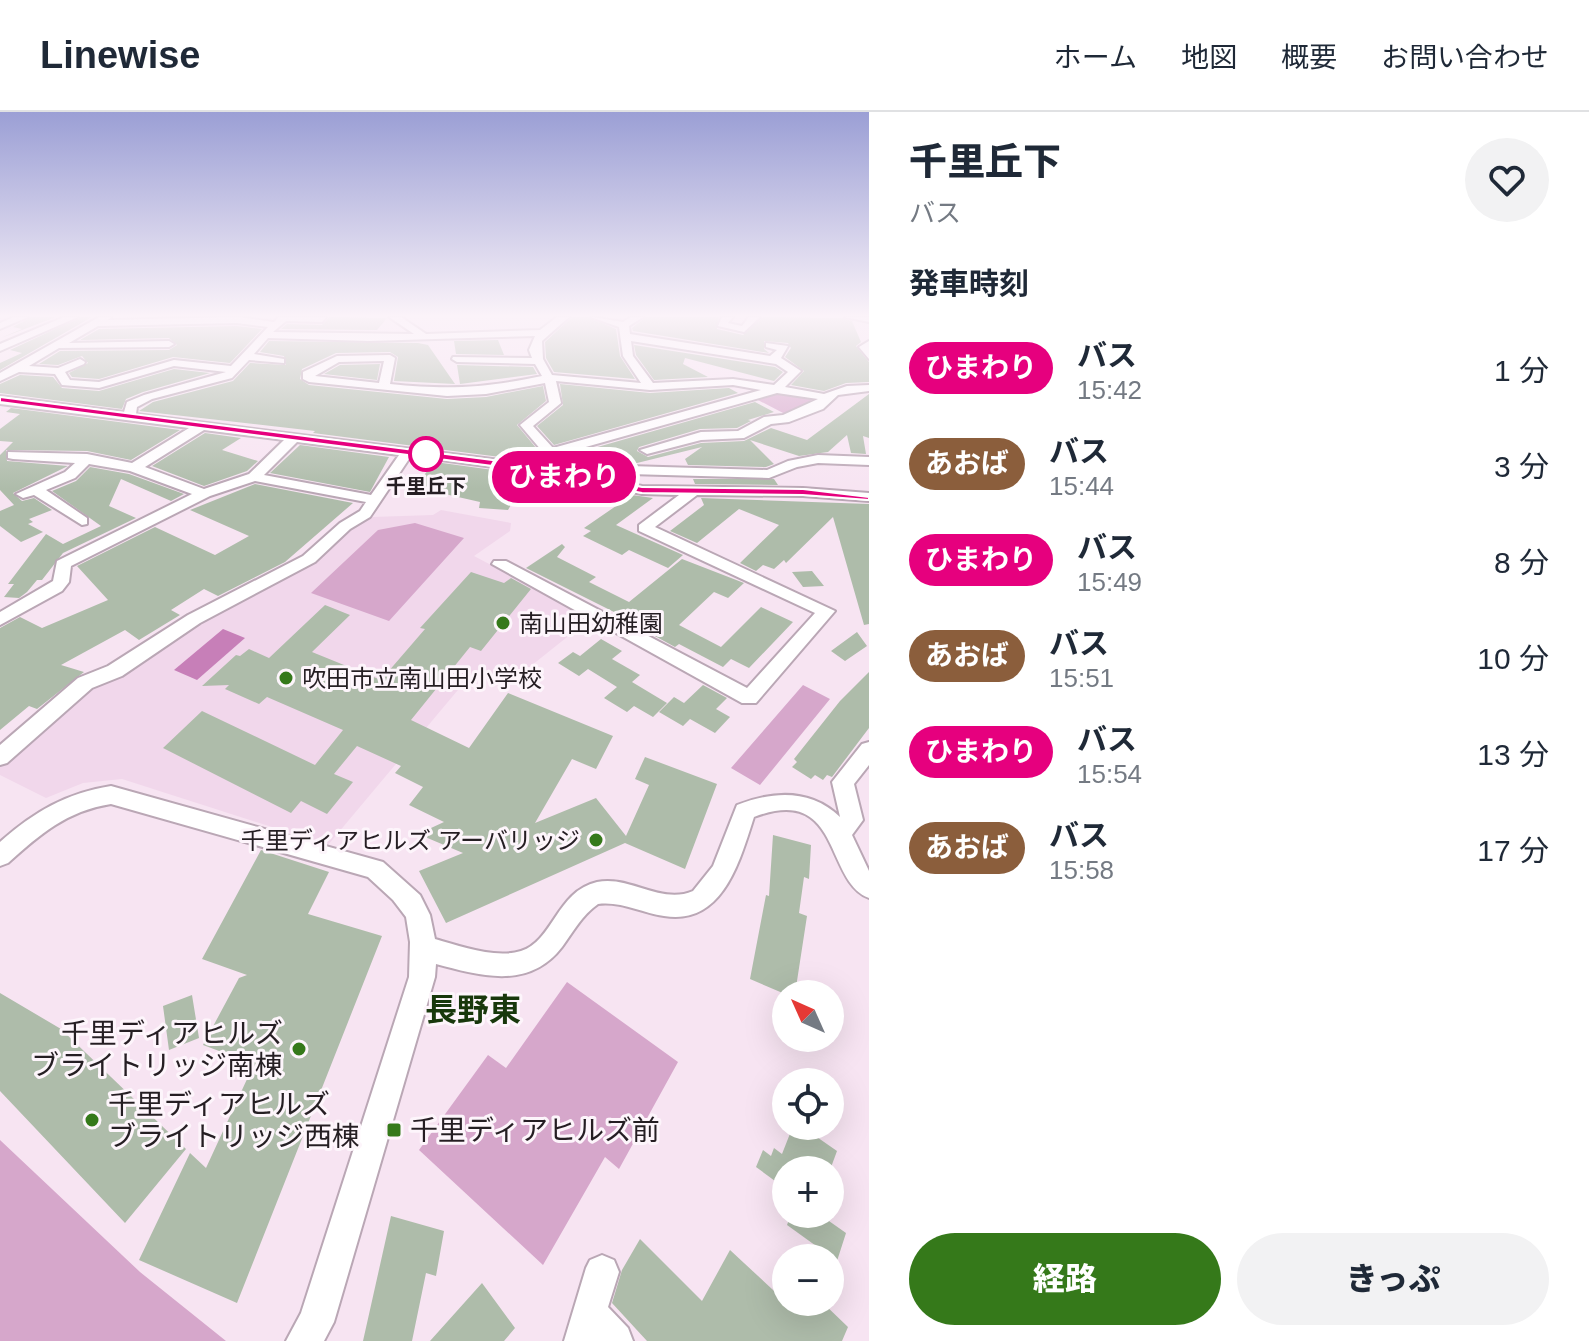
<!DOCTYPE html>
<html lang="ja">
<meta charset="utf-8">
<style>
body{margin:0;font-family:Arial,"Noto Sans JP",sans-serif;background:#f2f2f3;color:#1f2937;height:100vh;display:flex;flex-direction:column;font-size:30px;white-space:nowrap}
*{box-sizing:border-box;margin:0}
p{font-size:26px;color:#747a83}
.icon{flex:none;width:44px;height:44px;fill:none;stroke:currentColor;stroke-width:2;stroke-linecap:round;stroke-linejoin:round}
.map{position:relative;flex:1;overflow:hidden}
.panel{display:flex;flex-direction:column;background:#fff;width:720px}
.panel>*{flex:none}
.badge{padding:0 16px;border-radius:26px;font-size:28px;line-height:52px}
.needle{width:52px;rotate:315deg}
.fabs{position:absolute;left:772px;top:868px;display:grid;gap:16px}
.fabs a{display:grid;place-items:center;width:72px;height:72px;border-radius:50%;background:#fff;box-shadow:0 8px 32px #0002;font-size:40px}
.map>.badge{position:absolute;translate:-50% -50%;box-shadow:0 0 0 4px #fff}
h2{padding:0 40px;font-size:30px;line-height:72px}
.round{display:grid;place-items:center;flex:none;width:84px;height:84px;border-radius:42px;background:#f2f2f3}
.headline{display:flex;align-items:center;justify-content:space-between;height:136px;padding:0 40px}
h1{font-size:38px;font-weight:800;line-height:60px}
.action{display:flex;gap:16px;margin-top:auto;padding:16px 40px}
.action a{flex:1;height:92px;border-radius:48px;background:#35791a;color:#fff;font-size:32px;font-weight:800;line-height:92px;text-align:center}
.action a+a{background:#f2f2f3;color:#1f2937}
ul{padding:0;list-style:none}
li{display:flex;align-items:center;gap:24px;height:96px;padding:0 40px}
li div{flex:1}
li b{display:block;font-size:30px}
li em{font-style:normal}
li .badge{min-width:88px;font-weight:700;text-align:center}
header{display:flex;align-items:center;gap:48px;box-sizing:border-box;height:112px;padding:0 40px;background:#fff;border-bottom:2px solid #e0e1e3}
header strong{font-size:38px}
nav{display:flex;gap:44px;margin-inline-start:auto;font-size:28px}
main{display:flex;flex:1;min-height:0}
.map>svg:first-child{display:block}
.built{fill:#f1d7eb}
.green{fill:#d6a7cb}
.water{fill:#c77fb8}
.building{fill:#aebcaa}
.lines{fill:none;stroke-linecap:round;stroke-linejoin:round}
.minor-casing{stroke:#baa7b5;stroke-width:4}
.minor{fill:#fff;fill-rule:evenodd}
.line{fill:#e6007e;stroke:#fff;stroke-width:2}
.stop-dot{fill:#fff;stroke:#e6007e;stroke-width:4}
.poi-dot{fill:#35791a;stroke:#fdf5fb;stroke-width:3}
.labels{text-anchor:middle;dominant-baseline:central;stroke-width:6;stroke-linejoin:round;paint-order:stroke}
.far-stop-label{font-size:20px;font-weight:bold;fill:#251e23;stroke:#fdf5fb}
.poi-label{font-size:24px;fill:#251e23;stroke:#fdf5fb;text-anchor:start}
.near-poi-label{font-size:28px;fill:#251e23;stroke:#fdf5fb;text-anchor:start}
.near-neighbourhood-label{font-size:32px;font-weight:bold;fill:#18380c;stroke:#fdf5fb}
</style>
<header>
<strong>Linewise</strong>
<nav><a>ホーム</a><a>地図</a><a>概要</a><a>お問い合わせ</a></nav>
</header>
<main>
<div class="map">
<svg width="869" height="1229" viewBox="0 0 869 1229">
<rect width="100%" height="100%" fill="#f7e4f2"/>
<!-- built -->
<path class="built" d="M441,398L511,411L510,419L474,444L591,506L512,569L473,560L328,733L122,667L83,671L46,686L0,663V652L89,571L316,450L353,416L372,405L433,403Z"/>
<!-- green -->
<path class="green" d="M781,280L814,287L785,302L756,287Z
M415,411L464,426L389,509L311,481L378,418Z
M803,573L830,587L760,673L731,656Z
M567,870L678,950L619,1057L605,1045L543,1153L419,1038L488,943L506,956Z
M0,1028L140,1160L226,1229H0Z"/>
<!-- water -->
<path class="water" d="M223,517L245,526L197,568L174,558Z"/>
<!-- building -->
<path class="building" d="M31,205H56L1,226L22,217L13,215Z
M81,205H92L0,258V251L22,241L10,238Z
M329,205H334L387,206L377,218L281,217L287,212L322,213Z
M572,205H588L616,217L620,244L635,267L554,260L546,246L545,230Z
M646,205H719L717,217L743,223L763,205L842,206L852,209L861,230L856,234L869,250V270L846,271L824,279L791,273L804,259L785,245L791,236L788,231L764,229V237L769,241L633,219L632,216Z
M237,214L262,217L230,251L173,245L99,267L72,265L69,261L88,251L82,244L58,253L39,252L60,239L169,238L177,233L169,226L80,228L99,217Z
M498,228L504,243L456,242L454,229Z
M269,229L418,231L428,233L455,272L394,269L398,245L390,240L336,241L302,257L300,267L309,273L447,287L486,285L543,274L546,289L517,313L537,337L508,346L313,321L315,319L139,299L153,290L233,269L250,251L286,253L284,244L260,240Z
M634,233L775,255L783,260L774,269L685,246L683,252L708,265L654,268L636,243Z
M380,252L377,268L324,262L340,253Z
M457,253L533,255L537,262L460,272Z
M174,257L210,261L143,280L126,287L122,297L0,281V272L20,263L53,265L62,276L99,279Z
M560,272L650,281L729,276L738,281L554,333L537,314L563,293Z
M869,282V326L863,324L866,342L851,341L847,323L828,340L799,344L750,328L774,352L766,355L688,353L685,347L702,335L637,351L580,340L755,290L774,300L748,308L751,309L737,316L700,317L639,335L637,339L648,345L701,331L744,329L771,316L807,328Z
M11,296L180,318L131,348L87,339L6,338L7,349L68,354L13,381L22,389L34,386L52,398L29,407L33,410L28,412L43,420L21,430L0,414V399L14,393L0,378V343L13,330L0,329V317L20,302L6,300Z
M205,321L241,326L222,338L258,349L247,359L204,374L152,354Z
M300,333L389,345L370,380L270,361Z
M435,350L508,360L558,369L548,374L557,385L539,388L519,363L515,392L512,391L508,398L479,396L480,390L414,375Z
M90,355L129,362L184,382L171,389L121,367L109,394L136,406L63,441L42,468H37L27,480L19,486L4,485L14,472H8L46,422L63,432L101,414L52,379L76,369Z
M693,367H774L778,373L695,372Z
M255,372L353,391L285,450L218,484L204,477L171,498L180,503L139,528L125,518L61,553L84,560L37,597L29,594L0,618V516L20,505L42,516L108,488L77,454L155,415L215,443L249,424L190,398Z
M632,383L653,386L616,413L683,443L668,456L629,438L622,443L583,424L591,419L584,416Z
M701,386L869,392V512L864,513L833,405L786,451L784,448L774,457L763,453L756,459L740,451L779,413L739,397L697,431L670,419L704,393Z
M562,432L565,435L557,445L596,465L589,470L629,490L682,447L744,471L728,486L714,480L679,513L721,535L761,495L793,510L749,556L731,547L723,555L679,532L675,535L653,523L663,515L634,500L626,506L526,456Z
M812,459L824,474L803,475L792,460Z
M471,460L504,471L511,466L531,477L481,539L470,535L411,608L469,636L508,581L613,624L596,657L572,647L535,711L596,686L626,724L649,673L635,667L645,645L717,672L685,757L625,731L446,811L419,759L463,741L418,722L444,710L409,693L423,675L395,661L401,654L357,634L334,662L353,670L327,702L301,689L291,701L163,636L202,599L315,653L343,618L267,585L259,592L225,577L229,573L202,574L236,543L240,544L249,537L269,546L325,493L350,503L312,540L381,568L425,517L420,516Z
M857,520L867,534L845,549L831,539Z
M601,527L622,539L612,547L640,563L632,570L667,591L653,605L634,594L627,600L604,586L617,575L588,557L579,564L558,551L573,540L580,544Z
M869,560V616L832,665L827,663L823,668L815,663L811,667L792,655L797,650L794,647L840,589Z
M703,573L727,586L716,597L730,605L715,621L690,607L683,614L659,600L674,585L684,591Z
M773,723L811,733L809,767L804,765L799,801L807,804L795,882H785L750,867L766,783L769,784Z
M261,738L329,760L308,802L382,824L237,1191L139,1148L190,1041L206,1056L254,952L203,933L239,866L247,863L202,847Z
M0,881L61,917L186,1037L125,1111L0,979Z
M192,883L199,926L169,938L163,894Z
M793,1014H801L837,1039L830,1058H786V1077L756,1055L763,1038L771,1044L774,1036L782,1042Z
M791,1102H819L846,1121L837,1149L787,1113Z
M391,1104L444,1119L436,1164L426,1161L412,1229H363Z
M640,1127L702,1189L730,1138L786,1190H822L848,1215L842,1229H647L612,1191L622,1158Z
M482,1171L515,1216L504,1229H430Z"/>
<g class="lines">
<defs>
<path id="minor" d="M14,205H28L0,217V211Z
M64,205H78L0,239V232Z
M99,205H111L108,208L238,205L274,210L279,205H326L322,210L286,209L273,220L414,222L389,205H401L426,222L540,218L557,205H569L542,229L543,247L552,263L641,271L623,244L619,215L591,205L623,210L631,205H643L629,214L630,222L770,244L777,238L766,235V231L788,234L781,246L801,259L785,275L824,282L847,274L869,273V279L838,283L823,297L789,310L771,312L744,326L701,328L647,342L640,338L701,320L738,319L764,305L783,303L818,287L777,281L568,340L629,354L767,358L788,349L818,343L869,345V353L818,351L797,355L769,366L629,362L552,345L525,352L642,374L803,376L869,381V389L803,384L697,383L655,415L835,499L756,591H742L492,452L494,449H506L747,576L815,501L639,419V413L679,383L642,382L508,357L411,344L370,405L350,417L315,450L200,511L122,564L92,576L7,651L0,653V633L78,566L108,554L188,503L303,444L340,411L360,399L366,390L255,369L210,384L71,454L69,470L62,479L0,513V500L53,469L57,449L192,382L130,359L89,352L75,366L46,378L87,406V412L82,413L34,383L23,386L16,382L65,360L75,351L13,347L8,346V340L87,342L132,351L189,316L0,292V284L124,300L127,290L144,283L226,260L174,254L99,276L62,273L55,262L19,260L0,269V261ZM237,211L268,215L231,254L174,248L99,270L70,268L65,260L84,252L85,250L80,247L58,256L29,254L59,236L169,235L174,232L169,229L69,231L98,214ZM535,224L529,238L532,246L453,245L452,247L457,250L535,252L542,264C485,276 449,278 390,272L395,246L390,243L337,244L303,260V267L309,270L447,284L486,282L545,271L549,290L520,313L542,339L508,349L136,302L137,295L152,287L232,266L249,248L284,251V247L254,242L268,226L369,229ZM631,229L776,252L788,260L774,273L733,267L653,271L633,244ZM384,249L379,271L315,264L339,250ZM556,269L650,278L733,273L761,278L553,336L533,314L561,291ZM204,318L284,328L249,362L204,377L145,355ZM297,330L399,343L371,383L264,363Z
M722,205H733L728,211L742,214L749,205H760L744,220L718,214Z
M845,205H869V210Z
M869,229V247L859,235Z
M869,630V653L854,672L863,708L852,723L869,759V786C824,769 842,671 754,705C740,748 723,814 664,804C642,801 621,789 598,792C582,803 573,820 562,835C529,878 481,864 436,852L435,865L334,1210L324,1229H286L301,1201L409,865L410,830L406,805L393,788L368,765L111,692C67,699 40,722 8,751L0,754V730C34,700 66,681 111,674L383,750L420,783L430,803L435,827C460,834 495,847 521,839C553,829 557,779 597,770C630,763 661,793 693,779L713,754L737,693C773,679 811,677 840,705L832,670L862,632Z
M602,1143L614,1148L619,1160L608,1195L628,1216L633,1229H564L586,1156L590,1148Z"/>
</defs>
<!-- minor casing -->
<use href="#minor" class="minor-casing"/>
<!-- minor -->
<use href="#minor" class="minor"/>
</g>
<!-- sky -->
<linearGradient id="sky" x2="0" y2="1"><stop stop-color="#9b9fd5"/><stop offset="0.54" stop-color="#fbf3f9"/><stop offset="1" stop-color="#fbf3f9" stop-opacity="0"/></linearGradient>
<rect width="869" height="377" fill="url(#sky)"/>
<!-- line -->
<path class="line" d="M0,285L508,350L642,375L803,377L869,385V388L803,383L642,381L508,356L0,290Z"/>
<!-- markers -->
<circle class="stop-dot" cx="426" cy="342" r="16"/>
<g class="poi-dot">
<circle cx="503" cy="511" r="8"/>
<circle cx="286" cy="566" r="8"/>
<circle cx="596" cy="728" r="8"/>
<circle cx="299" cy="937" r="8"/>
<circle cx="92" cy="1008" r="8"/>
<rect x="386" y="1010" width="16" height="16" rx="4"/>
</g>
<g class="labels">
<!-- far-stop labels -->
<g class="far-stop-label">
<text x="426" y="374">千里丘下</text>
</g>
<!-- poi labels -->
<g class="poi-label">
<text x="519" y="511">南山田幼稚園</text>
<text x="302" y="566">吹田市立南山田小学校</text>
<text x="580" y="728" text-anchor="end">千里ディアヒルズ アーバリッジ</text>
</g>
<!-- near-poi labels -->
<g class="near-poi-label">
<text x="283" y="921" text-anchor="end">千里ディアヒルズ<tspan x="283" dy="32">ブライトリッジ南棟</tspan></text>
<text x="108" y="992">千里ディアヒルズ<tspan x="108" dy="32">ブライトリッジ西棟</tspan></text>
<text x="410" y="1018">千里ディアヒルズ前</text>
</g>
<!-- near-neighbourhood labels -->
<g class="near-neighbourhood-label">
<text x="473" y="898">長野東</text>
</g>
</g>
</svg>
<div class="fabs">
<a><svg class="needle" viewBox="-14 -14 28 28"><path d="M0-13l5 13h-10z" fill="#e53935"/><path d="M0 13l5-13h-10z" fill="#747a83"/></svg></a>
<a><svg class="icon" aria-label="locate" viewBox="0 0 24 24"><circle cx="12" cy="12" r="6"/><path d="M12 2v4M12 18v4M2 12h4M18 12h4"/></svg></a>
<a>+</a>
<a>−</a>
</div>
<b class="badge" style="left:564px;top:365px;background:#e6007e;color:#fff">ひまわり</b>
</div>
<section class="panel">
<div class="headline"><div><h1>千里丘下</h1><p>バス</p></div><a class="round"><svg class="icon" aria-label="heart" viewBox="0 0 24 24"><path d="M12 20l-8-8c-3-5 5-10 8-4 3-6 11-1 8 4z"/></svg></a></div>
<h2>発車時刻</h2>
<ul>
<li><span class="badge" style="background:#e6007e;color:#fff">ひまわり</span><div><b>バス</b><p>15:42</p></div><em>1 分</em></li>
<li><span class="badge" style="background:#8b5e3c;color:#fff">あおば</span><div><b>バス</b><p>15:44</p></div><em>3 分</em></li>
<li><span class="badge" style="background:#e6007e;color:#fff">ひまわり</span><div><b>バス</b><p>15:49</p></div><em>8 分</em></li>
<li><span class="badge" style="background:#8b5e3c;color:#fff">あおば</span><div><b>バス</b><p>15:51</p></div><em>10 分</em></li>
<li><span class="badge" style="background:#e6007e;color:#fff">ひまわり</span><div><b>バス</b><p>15:54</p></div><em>13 分</em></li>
<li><span class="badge" style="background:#8b5e3c;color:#fff">あおば</span><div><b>バス</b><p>15:58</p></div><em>17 分</em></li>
</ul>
<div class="action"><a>経路</a><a>きっぷ</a></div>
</section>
</main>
